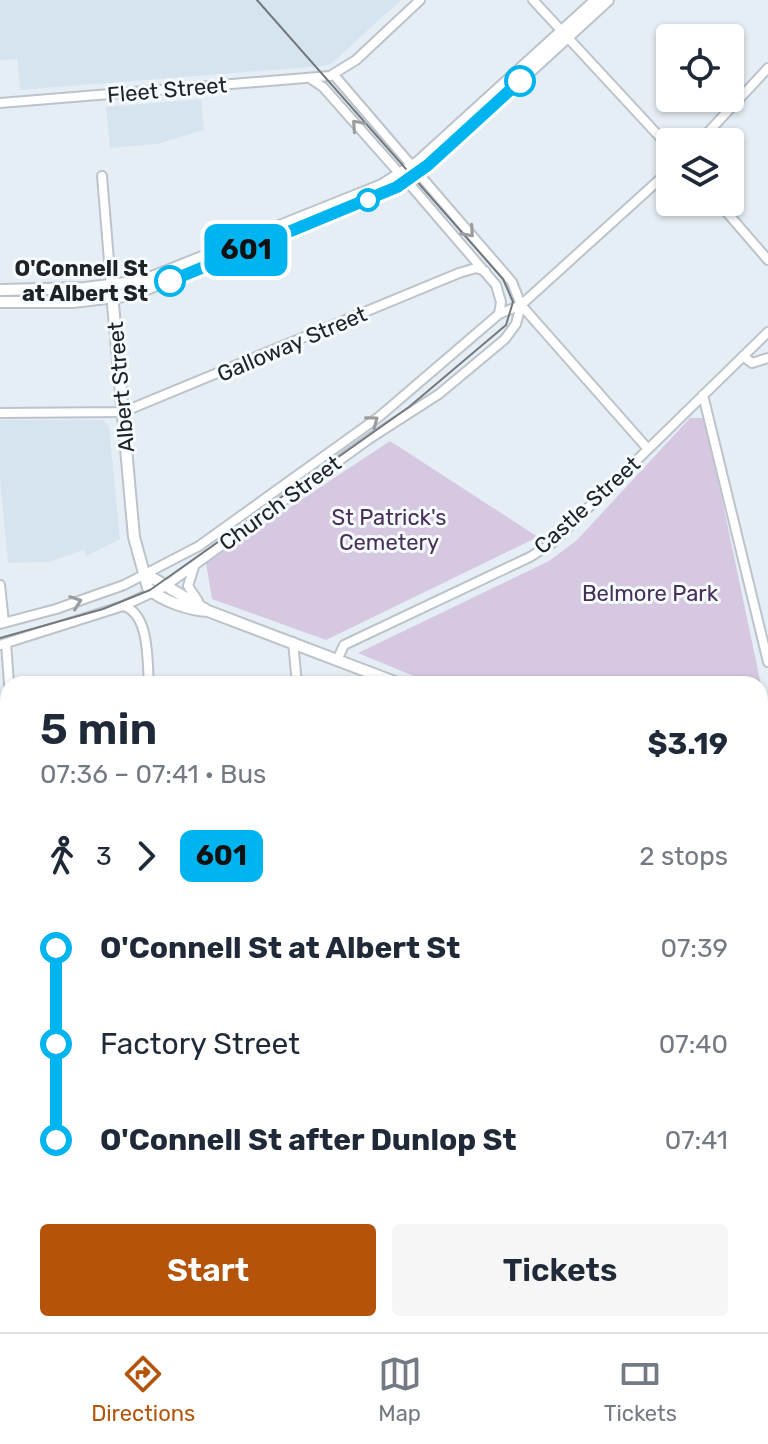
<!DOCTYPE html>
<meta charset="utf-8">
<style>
body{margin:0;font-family:Rubik,sans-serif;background:#f6f6f7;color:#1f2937;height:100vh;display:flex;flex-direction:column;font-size:30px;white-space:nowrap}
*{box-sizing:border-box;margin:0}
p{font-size:26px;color:#747a83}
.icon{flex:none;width:44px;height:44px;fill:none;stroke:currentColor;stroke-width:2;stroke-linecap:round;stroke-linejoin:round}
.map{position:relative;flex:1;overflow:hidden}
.panel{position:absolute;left:0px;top:676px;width:768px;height:656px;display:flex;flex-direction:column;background:#fff;border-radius:24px 24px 0 0;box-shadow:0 2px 6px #0004}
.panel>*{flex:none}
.badge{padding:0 16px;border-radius:12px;font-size:28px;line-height:52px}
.buttons{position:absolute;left:656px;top:24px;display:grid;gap:16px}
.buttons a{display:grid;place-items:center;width:88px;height:88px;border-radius:8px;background:#fff;box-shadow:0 2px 6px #0004;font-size:40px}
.map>.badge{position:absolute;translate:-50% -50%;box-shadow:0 0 0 4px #fff}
.legs{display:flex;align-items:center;gap:12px;height:88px;padding:0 40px;font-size:26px}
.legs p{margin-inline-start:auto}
.headline{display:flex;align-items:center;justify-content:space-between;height:136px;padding:0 40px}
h1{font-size:44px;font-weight:600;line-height:60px}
.action{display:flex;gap:16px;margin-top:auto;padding:16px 40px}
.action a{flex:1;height:92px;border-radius:8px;background:#b45309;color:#fff;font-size:32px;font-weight:600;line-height:92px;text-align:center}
.action a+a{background:#f6f6f7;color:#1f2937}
ul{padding:0 40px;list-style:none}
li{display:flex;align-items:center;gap:28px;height:96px;font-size:30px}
li i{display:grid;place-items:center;width:12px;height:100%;margin:0 10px;background:currentColor}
li i::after{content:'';width:20px;height:20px;margin:-10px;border:6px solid;border-radius:50%;background:#fff}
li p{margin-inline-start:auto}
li:first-child i{background:linear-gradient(#0000 50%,currentColor 0)}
li:last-child i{background:linear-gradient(currentColor 50%,#0000 0)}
.dock{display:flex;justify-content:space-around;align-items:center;height:112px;border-top:2px solid #e0e1e3;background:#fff;font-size:22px;color:#747a83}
.dock a{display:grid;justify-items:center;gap:4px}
.dock .active{color:#b45309}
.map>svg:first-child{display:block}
.built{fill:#d6e4f0}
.green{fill:#d7c8e2}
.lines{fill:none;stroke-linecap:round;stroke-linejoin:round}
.stream{stroke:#749c93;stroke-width:2}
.minor-casing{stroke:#bcc3ca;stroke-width:12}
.major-casing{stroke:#bcc3ca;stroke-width:14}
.minor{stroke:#fff;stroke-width:8}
.major{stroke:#fff;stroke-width:10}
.tram{stroke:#73787c;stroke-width:2}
.oneway{stroke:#9b9c9d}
.line-1-casing{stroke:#fff;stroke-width:18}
.line-1{stroke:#00b5ef;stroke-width:12}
.stop-1-dot{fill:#fff;stroke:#00b5ef;stroke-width:4}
.labels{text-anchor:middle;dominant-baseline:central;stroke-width:6;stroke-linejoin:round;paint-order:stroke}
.street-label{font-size:22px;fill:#202325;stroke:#f6fbff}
.stop-label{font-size:22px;font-weight:bold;fill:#202325;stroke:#f6fbff;text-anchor:end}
.park-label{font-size:22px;fill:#472f58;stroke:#f6fbff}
</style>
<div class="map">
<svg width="768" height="1332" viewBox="0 0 768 1332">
<rect width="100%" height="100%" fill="#e6eef5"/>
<!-- built -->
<path class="built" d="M0,0H401L332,63L324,66L20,90L17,59L0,60Z
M201,99L204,130L157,144L110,148L106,107Z
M0,420H103L109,426L120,539L86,556L84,550L49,562L8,563L0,480Z"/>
<!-- green -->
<path class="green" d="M690,418H705L768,718V820L760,816V684H433L358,653L549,561L577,540Z
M390,441L538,537L326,640L212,599L206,563Z
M8,1156V1266L0,1267V1157Z"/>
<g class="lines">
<!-- stream -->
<path class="stream" d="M0,1019L8,1023
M760,1104H768"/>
<defs>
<path id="minor" d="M533,0L670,148
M334,75L412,166
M311,79L323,87L400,174
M0,103L330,76L356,60L420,0
M699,142L768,68
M418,173L512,282L521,305L648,449
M102,176L111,285
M406,180L496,285L501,302L499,314
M718,202L768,260
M743,356L752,363L768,358
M703,395L768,662
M0,413L123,412L459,273L476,268L485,271
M194,567L188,586L198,601
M0,585L4,623
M124,606C150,615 147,661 149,684
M0,624L56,609L124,585L199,546L380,416L499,314L521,305L670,170
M293,642L297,684
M6,643L9,684
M0,645L123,606L164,587L369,439L439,394L505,339L516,324L521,305
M338,658L344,645L530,557L552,543L768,332
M0,849L8,848
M760,1012L768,1010
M0,1146L8,1145
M0,1277L8,1276
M760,1295L768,1293
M391,1324L393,1332
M586,1324L588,1332
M745,1324L747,1332
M157,1332L216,1326
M622,1332L651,1324"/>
<path id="major" d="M0,290L85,288L142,281L382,185L418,162L596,0
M112,293L134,537L148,588C162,601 189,610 208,611L400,684
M0,302H73L132,295L386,192L428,165L608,0
M146,574L208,611
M760,830L768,833"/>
</defs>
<!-- minor casing -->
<use href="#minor" class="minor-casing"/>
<!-- major casing -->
<use href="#major" class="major-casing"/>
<!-- minor -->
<use href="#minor" class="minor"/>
<!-- major -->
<use href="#major" class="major"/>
<!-- tram -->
<path class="tram" d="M0,638L103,609L150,590L409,407L506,325L513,302L503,279L257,0"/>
</g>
<!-- one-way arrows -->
<defs><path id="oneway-chevron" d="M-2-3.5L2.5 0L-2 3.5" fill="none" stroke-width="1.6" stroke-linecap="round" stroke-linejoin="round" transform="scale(2)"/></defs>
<g class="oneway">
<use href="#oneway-chevron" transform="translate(357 125) rotate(-132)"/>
<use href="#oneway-chevron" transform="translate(469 232) rotate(49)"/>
<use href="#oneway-chevron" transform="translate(373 421) rotate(-37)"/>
<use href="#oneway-chevron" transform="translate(76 602) rotate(-20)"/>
</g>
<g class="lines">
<defs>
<path id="line-1" d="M170,281L397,187L428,165L520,81"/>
</defs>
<!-- line-1 casing -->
<use href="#line-1" class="line-1-casing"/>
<!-- line-1 -->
<use href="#line-1" class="line-1"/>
</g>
<!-- markers -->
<g class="stop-1-dot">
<circle cx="520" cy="81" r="14"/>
<circle cx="368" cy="200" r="10"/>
<circle cx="170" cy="281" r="14"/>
</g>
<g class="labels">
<!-- street labels -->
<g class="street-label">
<text transform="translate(167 90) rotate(-5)">Fleet Street</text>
<text transform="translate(292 344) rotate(-23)">Galloway Street</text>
<text transform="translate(121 387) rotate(-95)">Albert Street</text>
<text transform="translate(280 503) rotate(-36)">Church Street</text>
<text transform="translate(587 505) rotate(-42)">Castle Street</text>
</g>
<!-- stop labels -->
<g class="stop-label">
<text x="148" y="268">O'Connell St<tspan x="148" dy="25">at Albert St</tspan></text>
</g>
<!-- park labels -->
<g class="park-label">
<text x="389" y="517">St Patrick's<tspan x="389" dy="25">Cemetery</tspan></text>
<text x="650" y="593">Belmore Park</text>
</g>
</g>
</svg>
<div class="buttons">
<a><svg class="icon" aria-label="locate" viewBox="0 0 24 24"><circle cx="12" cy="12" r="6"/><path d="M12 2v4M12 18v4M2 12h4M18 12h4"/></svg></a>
<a><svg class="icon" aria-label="layers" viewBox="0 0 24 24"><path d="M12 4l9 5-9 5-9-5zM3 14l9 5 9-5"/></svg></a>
</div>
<b class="badge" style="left:246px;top:250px;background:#00b5ef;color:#111">601</b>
<section class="panel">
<div class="headline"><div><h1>5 min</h1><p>07:36 – 07:41 · Bus</p></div><b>$3.19</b></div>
<div class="legs"><svg class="icon" aria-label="walk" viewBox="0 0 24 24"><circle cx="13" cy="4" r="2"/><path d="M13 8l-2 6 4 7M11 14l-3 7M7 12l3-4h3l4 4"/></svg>3<svg class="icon" aria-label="forward" viewBox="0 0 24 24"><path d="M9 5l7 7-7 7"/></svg><b class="badge" style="background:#00b5ef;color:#111">601</b><p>2 stops</p></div>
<ul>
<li><i style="color:#00b5ef"></i><b>O'Connell St at Albert St</b><p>07:39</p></li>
<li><i style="color:#00b5ef"></i><span>Factory Street</span><p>07:40</p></li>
<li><i style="color:#00b5ef"></i><b>O'Connell St after Dunlop St</b><p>07:41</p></li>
</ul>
<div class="action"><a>Start</a><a>Tickets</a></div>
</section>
</div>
<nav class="dock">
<a class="active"><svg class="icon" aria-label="directions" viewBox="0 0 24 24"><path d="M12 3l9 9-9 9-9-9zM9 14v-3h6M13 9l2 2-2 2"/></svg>Directions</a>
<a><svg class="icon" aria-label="map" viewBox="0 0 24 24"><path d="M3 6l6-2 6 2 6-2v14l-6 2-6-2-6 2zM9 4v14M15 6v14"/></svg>Map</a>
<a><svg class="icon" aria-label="tickets" viewBox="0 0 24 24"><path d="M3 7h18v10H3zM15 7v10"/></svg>Tickets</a>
</nav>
